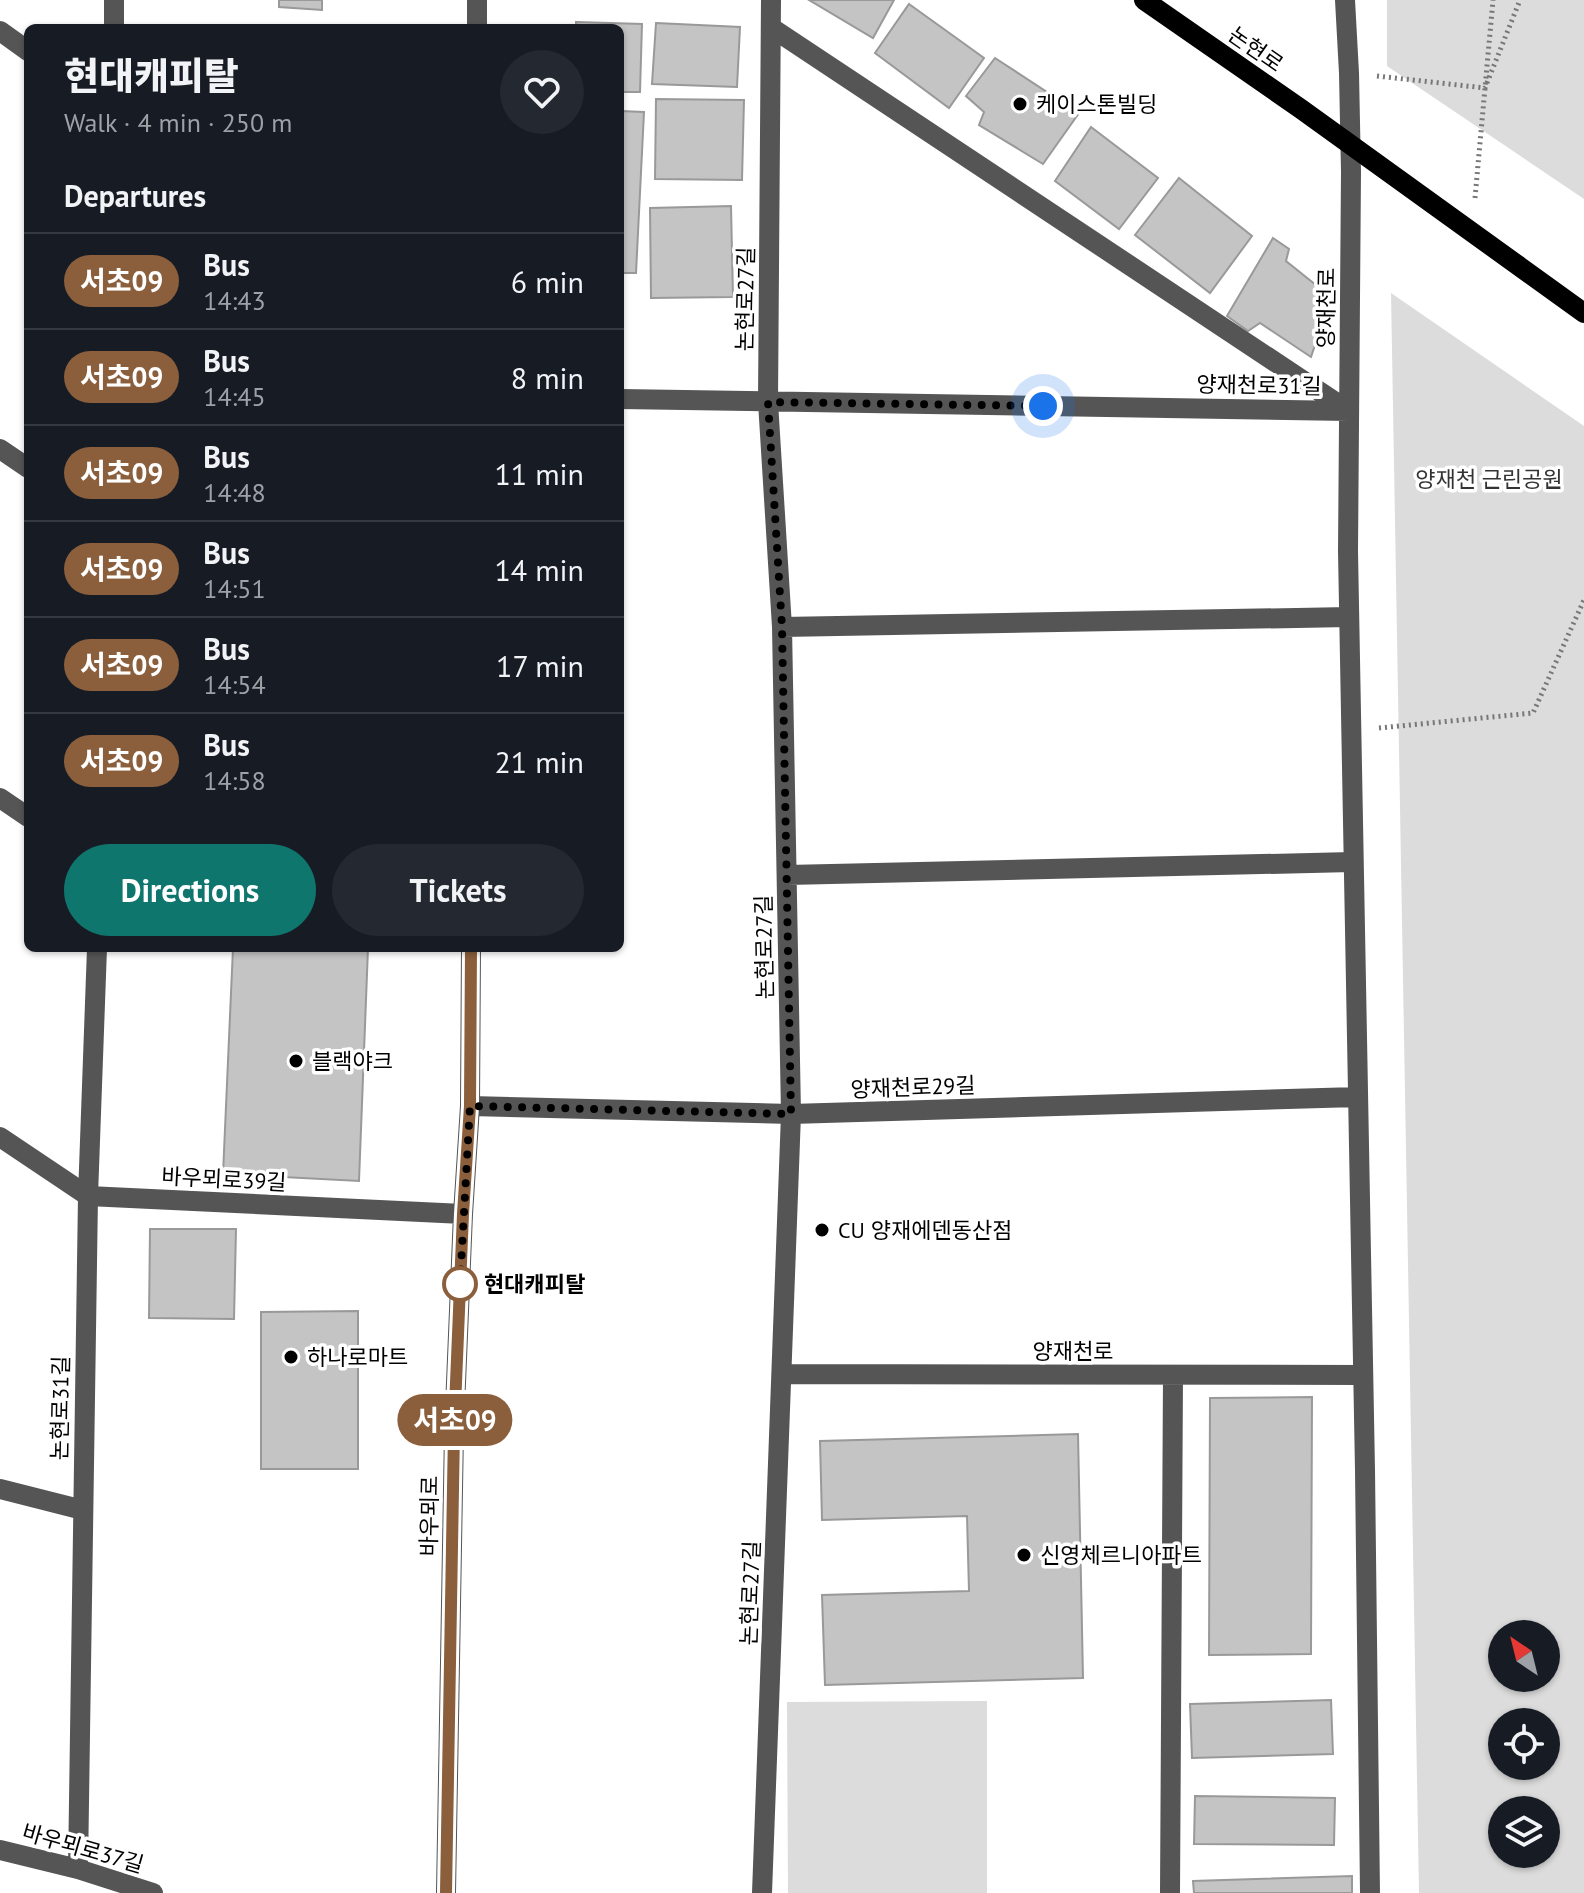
<!DOCTYPE html>
<meta charset="utf-8">
<style>
body{margin:0;font-family:"PT Sans","Noto Sans KR",sans-serif;background:#242831;color:#f1f3f6;height:100vh;display:flex;flex-direction:column;font-size:30px;white-space:nowrap}
*{box-sizing:border-box;margin:0}
p{font-size:26px;color:#9ea1a6}
.icon{flex:none;width:44px;height:44px;fill:none;stroke:currentColor;stroke-width:2;stroke-linecap:round;stroke-linejoin:round}
.map{position:relative;flex:1;overflow:hidden}
.details{position:absolute;left:24px;top:24px;width:600px;height:928px;display:flex;flex-direction:column;background:#171b24;border-radius:12px;box-shadow:0 2px 6px #0004}
.details>*{flex:none}
.badge{padding:0 16px;border-radius:26px;font-size:28px;line-height:52px}
.needle{width:52px;rotate:325deg}
.fabs{position:absolute;left:1488px;top:1620px;display:grid;gap:16px}
.fabs a{display:grid;place-items:center;width:72px;height:72px;border-radius:50%;background:#171b24;box-shadow:0 2px 6px #0004;font-size:40px}
.you{position:absolute;width:40px;height:40px;margin:-20px;border:6px solid #fff;border-radius:50%;background:#1a73e8;box-shadow:0 0 0 12px #1a73e833}
.map>.badge{position:absolute;translate:-50% -50%;box-shadow:0 0 0 4px #fff}
h2{padding:0 40px;font-size:30px;line-height:72px}
.round{display:grid;place-items:center;flex:none;width:84px;height:84px;border-radius:42px;background:#242831}
.overview{display:flex;align-items:center;justify-content:space-between;height:136px;padding:0 40px}
h1{font-size:38px;font-weight:800;line-height:60px}
.button{display:flex;gap:16px;margin-top:auto;padding:16px 40px}
.button a{flex:1;height:92px;border-radius:48px;background:#0f766e;color:#fff;font-size:32px;font-weight:800;line-height:92px;text-align:center}
.button a+a{background:#242831;color:#f1f3f6}
ul{padding:0;list-style:none}
li{display:flex;align-items:center;gap:24px;height:96px;padding:0 40px;border-top:2px solid #363941}
li div{flex:1}
li b{display:block;font-size:30px}
li em{font-style:normal}
li .badge{min-width:88px;font-weight:700;text-align:center}
.map>svg:first-child{display:block}
.green{fill:#dcdcdc;fill-rule:evenodd}
.building{fill:#c4c4c4;stroke:#999;stroke-width:2}
.lines{fill:none;stroke-linecap:round;stroke-linejoin:round}
.path{stroke:#777;stroke-width:5;stroke-dasharray:2 4;stroke-linecap:butt}
.minor{stroke:#555;stroke-width:20}
.major{stroke:#000;stroke-width:20}
.line-casing{stroke:#fff;stroke-width:18}
.line{stroke:#8b5e3c;stroke-width:12}
.walk{stroke:#000;stroke-width:8;stroke-dasharray:0 14.4}
.poi-dot{fill:#000;stroke:#fff;stroke-width:3}
.stop-dot{fill:#fff;stroke:#8b5e3c;stroke-width:4}
.labels{text-anchor:middle;dominant-baseline:central;stroke-width:7;stroke-linejoin:round;paint-order:stroke}
.street-label{font-size:22px;fill:#000;stroke:#fff}
.poi-label{font-size:22px;fill:#000;stroke:#fff;text-anchor:start}
.park-label{font-size:22px;fill:#333;stroke:#fff}
.stop-label{font-size:22px;font-weight:bold;fill:#000;stroke:#fff;text-anchor:start}
</style>
<div class="map">
<svg width="1584" height="1893" viewBox="0 0 1584 1893">
<rect width="100%" height="100%" fill="#fff"/>
<!-- green -->
<path class="green" d="M1387,0H1584V199L1387,66Z
M1391,293L1584,426V1893H1419ZM1546,1634V1678H1502V1634ZM1502,1722H1546V1766H1502ZM1502,1810H1546V1854H1502Z
M987,1701V1893H788L787,1702Z"/>
<!-- building -->
<path class="building" d="M279,0H322V10L279,7Z
M809,0H894L873,38Z
M909,4L984,58L949,108L875,53Z
M576,22L642,24L640,92H620V28H576Z
M656,23L740,27L737,87L652,84Z
M995,58L1079,113L1043,164L979,125L984,112L966,96Z
M656,99L744,100L742,180L655,179Z
M620,111L644,112L636,273H620Z
M1091,127L1158,178L1119,229L1055,181Z
M1179,178L1252,236L1210,293L1135,235Z
M731,206L733,297L651,298L650,208Z
M1273,238L1289,249L1286,261L1331,297L1311,357L1260,323L1248,331L1227,316Z
M233,948H368L359,1181L223,1174Z
M150,1229H236L234,1319L149,1318Z
M358,1311V1469H261V1312Z
M1312,1397L1311,1654L1209,1655L1210,1398Z
M1078,1434L1083,1678L825,1685L822,1595L969,1591L967,1516L822,1520L820,1441Z
M1331,1700L1333,1754L1192,1758L1190,1704Z
M1195,1796L1335,1798L1334,1845L1194,1844Z
M1352,1876V1893H1194L1193,1881Z"/>
<g class="lines">
<!-- path -->
<path class="path" d="M1377,76L1485,88L1520,0
M1475,198L1493,0
M1379,728L1533,713L1584,600"/>
<!-- minor -->
<path class="minor" d="M1345,0L1349,73L1351,172L1348,551L1365,1470L1370,1893
M114,28V0
M477,28V0
M772,28L1349,411
M0,31L28,51
M620,399L1349,411
M0,449L28,468
M782,627L1349,617
M0,798L28,817
M787,875L1352,862
M470,1106L791,1114L1357,1097
M0,1137L88,1196L463,1214
M782,1374L1363,1375
M0,1489L83,1510
M0,1850L78,1869L153,1893
M78,1869L88,1196L97,948
M446,1893L454,1431L463,1214L470,1106L471,948
M762,1893L791,1114L782,627L768,402L771,0
M1170,1893L1173,1375"/>
<!-- major -->
<path class="major" d="M1144,0L1301,109L1584,313"/>
</g>
<g class="lines">
<defs>
<path id="line" d="M446,1893L454,1431L463,1214L470,1106L471,948"/>
</defs>
<!-- line casing -->
<use href="#line" class="line-casing"/>
<!-- line -->
<use href="#line" class="line"/>
<!-- walk -->
<path class="walk" d="M460,1284L470,1106L791,1114L782,627L768,402L1043,406"/>
</g>
<!-- markers -->
<g class="poi-dot">
<circle cx="1020" cy="104" r="8"/>
<circle cx="296" cy="1061" r="8"/>
<circle cx="822" cy="1230" r="8"/>
<circle cx="291" cy="1357" r="8"/>
<circle cx="1024" cy="1555" r="8"/>
</g>
<circle class="stop-dot" cx="460" cy="1284" r="16"/>
<g class="labels">
<!-- street labels -->
<g class="street-label">
<text transform="translate(1256 49) rotate(35)">논현로</text>
<text transform="translate(745 299) rotate(-89)">논현로27길</text>
<text transform="translate(1326 308) rotate(-89)">양재천로</text>
<text transform="translate(1259 385) rotate(1)">양재천로31길</text>
<text transform="translate(764 947) rotate(-91)">논현로27길</text>
<text transform="translate(913 1087) rotate(-2)">양재천로29길</text>
<text transform="translate(224 1179) rotate(3)">바우뫼로39길</text>
<text x="1073" y="1351">양재천로</text>
<text transform="translate(60 1408) rotate(-89)">논현로31길</text>
<text transform="translate(429 1516) rotate(-89)">바우뫼로</text>
<text transform="translate(750 1593) rotate(-88)">논현로27길</text>
<text transform="translate(83 1848) rotate(16)">바우뫼로37길</text>
</g>
<!-- poi labels -->
<g class="poi-label">
<text x="1036" y="104">케이스톤빌딩</text>
<text x="312" y="1061">블랙야크</text>
<text x="838" y="1230">CU 양재에덴동산점</text>
<text x="307" y="1357">하나로마트</text>
<text x="1040" y="1555">신영체르니아파트</text>
</g>
<!-- park labels -->
<g class="park-label">
<text x="1489" y="479">양재천 근린공원</text>
</g>
<!-- stop labels -->
<g class="stop-label">
<text x="484" y="1284">현대캐피탈</text>
</g>
</g>
</svg>
<div class="fabs">
<a><svg class="needle" viewBox="-14 -14 28 28"><path d="M0-13l5 13h-10z" fill="#e53935"/><path d="M0 13l5-13h-10z" fill="#9ea1a6"/></svg></a>
<a><svg class="icon" aria-label="locate" viewBox="0 0 24 24"><circle cx="12" cy="12" r="6"/><path d="M12 2v4M12 18v4M2 12h4M18 12h4"/></svg></a>
<a><svg class="icon" aria-label="layers" viewBox="0 0 24 24"><path d="M12 4l9 5-9 5-9-5zM3 14l9 5 9-5"/></svg></a>
</div>
<div class="you" style="left:1043px;top:406px"></div>
<b class="badge" style="left:455px;top:1420px;background:#8b5e3c;color:#fff">서초09</b>
<section class="details">
<div class="overview"><div><h1>현대캐피탈</h1><p>Walk · 4 min · 250 m</p></div><a class="round"><svg class="icon" aria-label="heart" viewBox="0 0 24 24"><path d="M12 20l-8-8c-3-5 5-10 8-4 3-6 11-1 8 4z"/></svg></a></div>
<h2>Departures</h2>
<ul>
<li><span class="badge" style="background:#8b5e3c;color:#fff">서초09</span><div><b>Bus</b><p>14:43</p></div><em>6 min</em></li>
<li><span class="badge" style="background:#8b5e3c;color:#fff">서초09</span><div><b>Bus</b><p>14:45</p></div><em>8 min</em></li>
<li><span class="badge" style="background:#8b5e3c;color:#fff">서초09</span><div><b>Bus</b><p>14:48</p></div><em>11 min</em></li>
<li><span class="badge" style="background:#8b5e3c;color:#fff">서초09</span><div><b>Bus</b><p>14:51</p></div><em>14 min</em></li>
<li><span class="badge" style="background:#8b5e3c;color:#fff">서초09</span><div><b>Bus</b><p>14:54</p></div><em>17 min</em></li>
<li><span class="badge" style="background:#8b5e3c;color:#fff">서초09</span><div><b>Bus</b><p>14:58</p></div><em>21 min</em></li>
</ul>
<div class="button"><a>Directions</a><a>Tickets</a></div>
</section>
</div>
